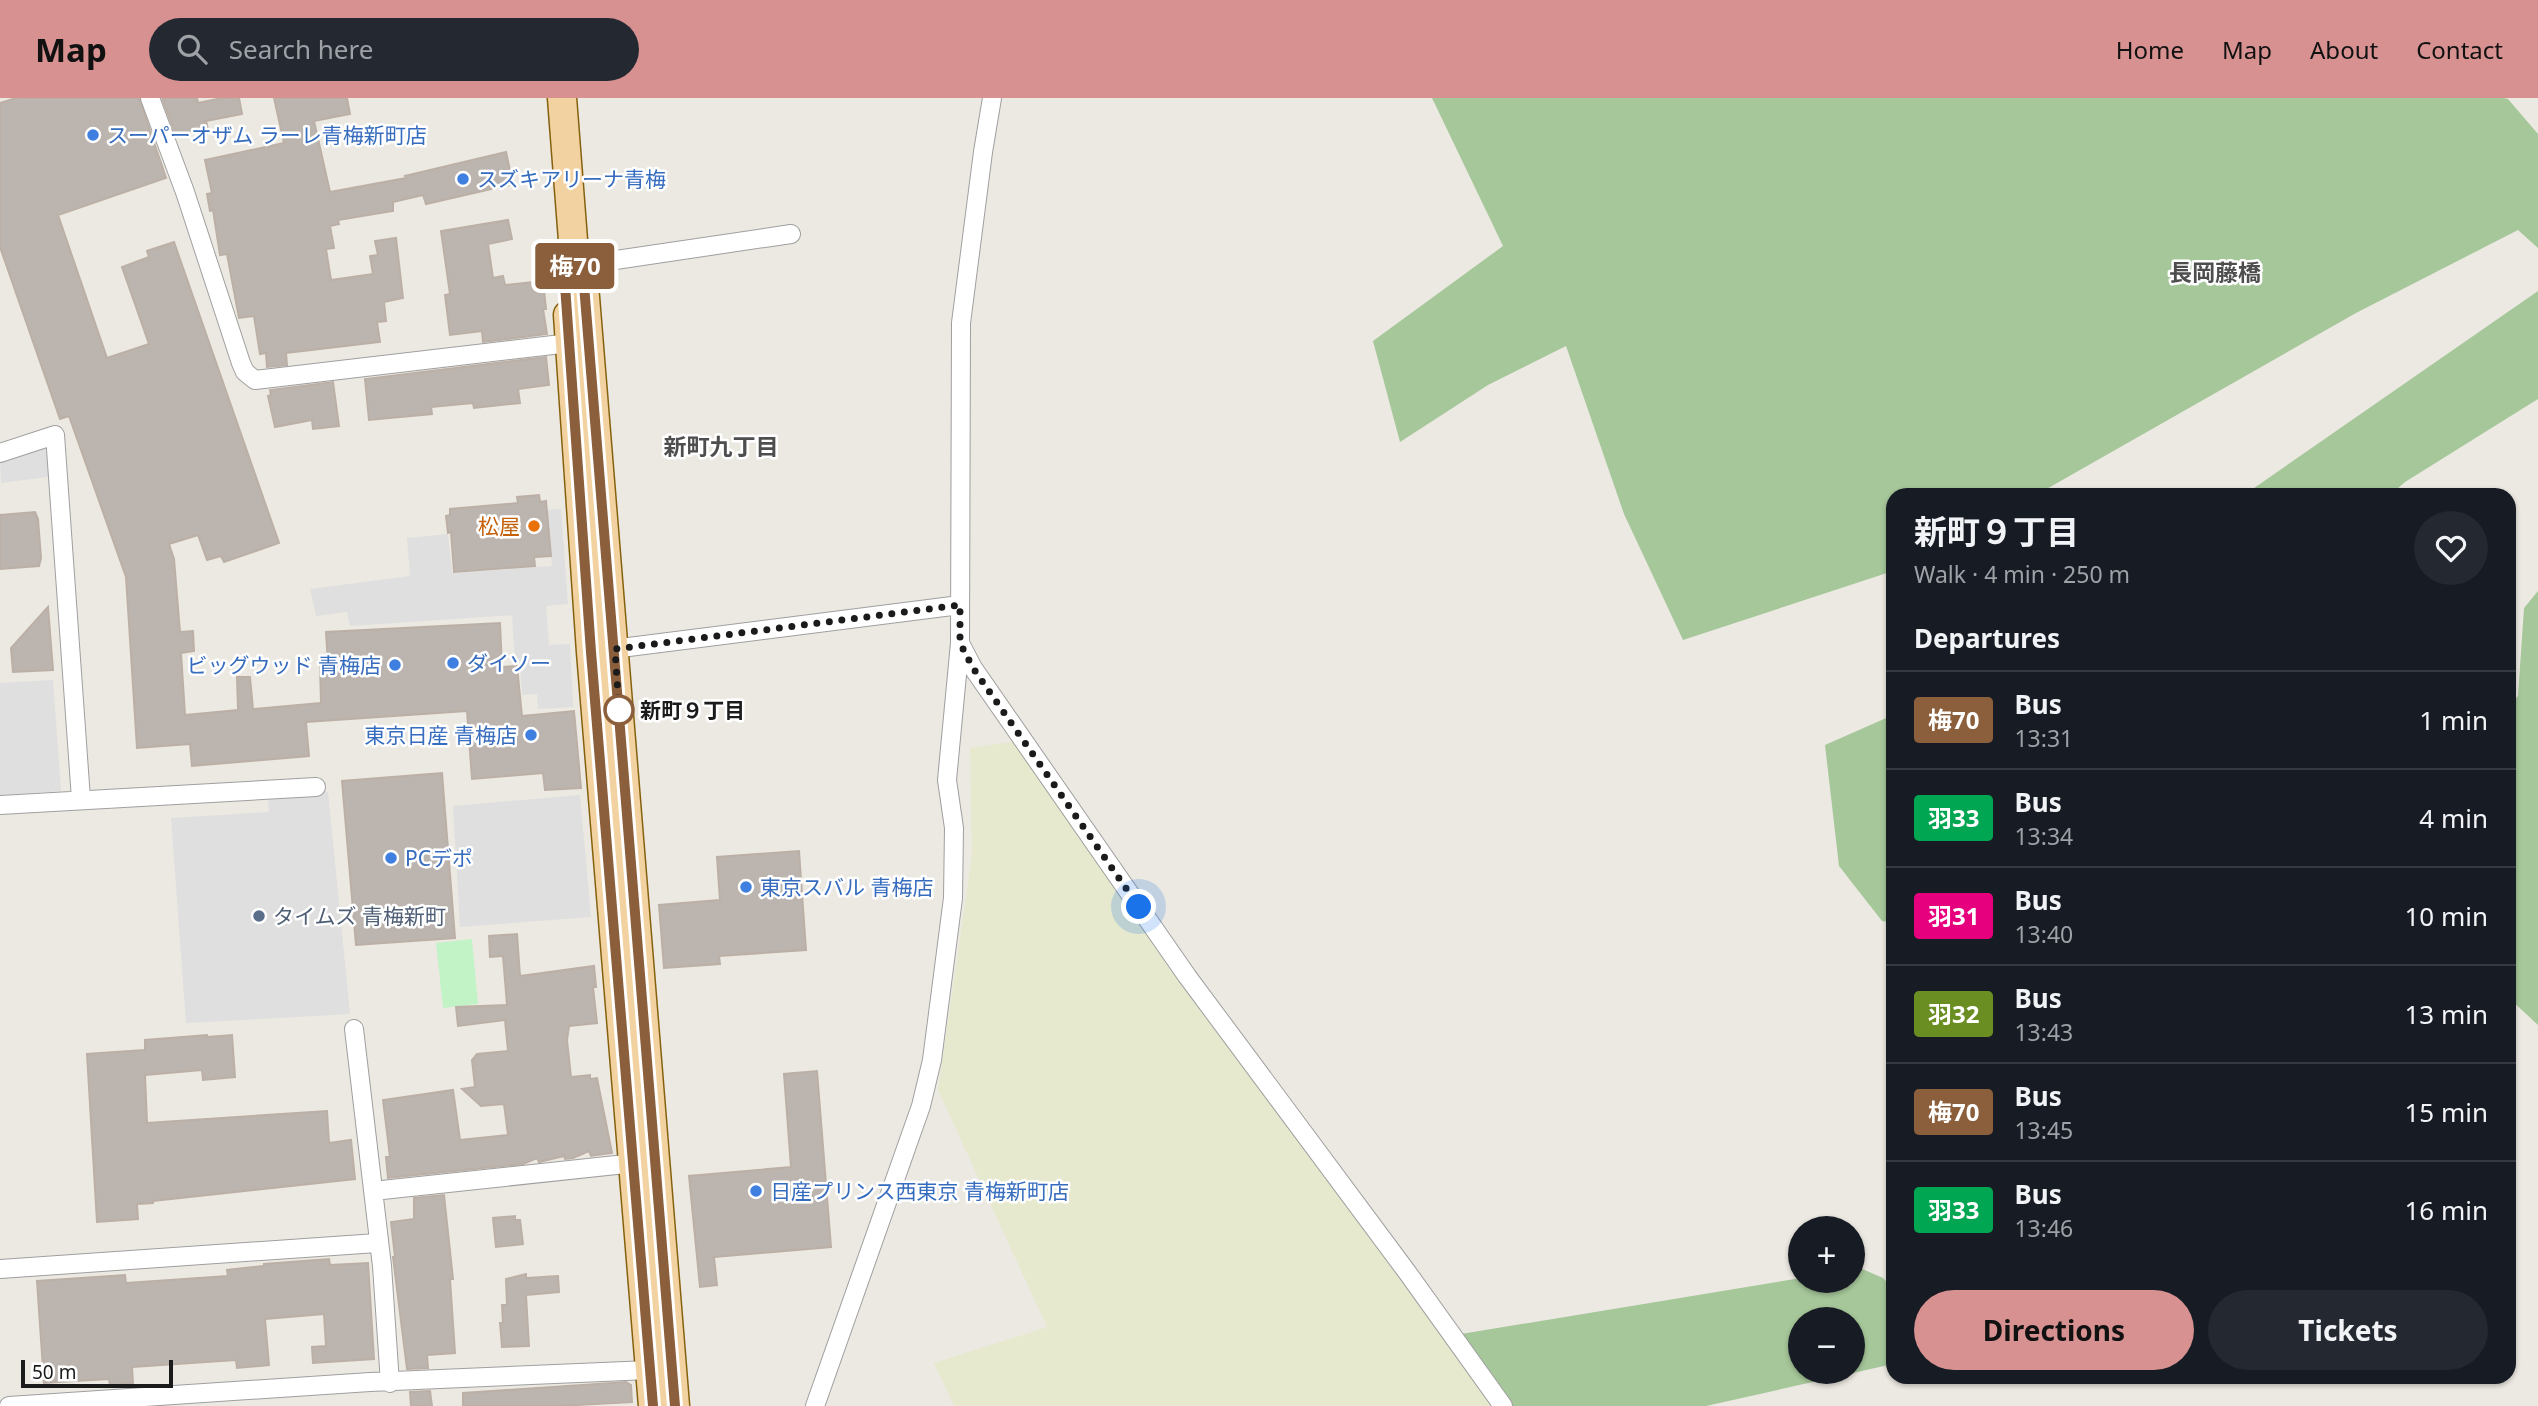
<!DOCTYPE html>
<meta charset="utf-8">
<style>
body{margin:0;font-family:"Noto Sans","Noto Sans JP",sans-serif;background:#242831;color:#f1f3f6;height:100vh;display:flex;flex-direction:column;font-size:26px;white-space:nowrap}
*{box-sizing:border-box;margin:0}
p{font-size:23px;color:#9ea1a6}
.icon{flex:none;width:38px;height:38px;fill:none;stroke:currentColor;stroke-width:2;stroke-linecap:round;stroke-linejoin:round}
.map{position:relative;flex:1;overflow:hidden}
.panel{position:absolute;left:1886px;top:390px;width:630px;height:896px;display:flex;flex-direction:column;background:#171b24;border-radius:21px;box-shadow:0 2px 5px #0004}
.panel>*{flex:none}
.badge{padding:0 14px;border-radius:5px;font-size:24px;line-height:46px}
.controls{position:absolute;left:1788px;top:1118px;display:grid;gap:14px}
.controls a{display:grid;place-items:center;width:77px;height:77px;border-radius:50%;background:#171b24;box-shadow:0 2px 5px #0004;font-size:35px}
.scale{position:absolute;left:21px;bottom:18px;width:152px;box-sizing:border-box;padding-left:7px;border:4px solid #1b1b1b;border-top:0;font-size:19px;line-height:24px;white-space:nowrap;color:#1b1b1b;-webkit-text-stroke:5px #fff;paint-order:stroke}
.you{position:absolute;width:35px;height:35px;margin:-18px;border:5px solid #fff;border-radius:50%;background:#1a73e8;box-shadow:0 0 0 10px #1a73e833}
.map>.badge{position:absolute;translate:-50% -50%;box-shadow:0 0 0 4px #fff}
h2{padding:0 28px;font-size:26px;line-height:63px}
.round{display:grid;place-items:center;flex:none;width:74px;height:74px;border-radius:37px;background:#242831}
.head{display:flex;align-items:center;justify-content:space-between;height:119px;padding:0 28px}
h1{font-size:33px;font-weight:700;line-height:52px}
.button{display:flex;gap:14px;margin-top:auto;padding:14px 28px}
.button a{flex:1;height:80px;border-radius:42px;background:#d69190;color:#111;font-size:28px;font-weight:700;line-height:80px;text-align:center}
.button a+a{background:#242831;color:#f1f3f6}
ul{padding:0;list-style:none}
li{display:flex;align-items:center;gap:21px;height:98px;padding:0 28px;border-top:2px solid #363941}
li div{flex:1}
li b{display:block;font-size:26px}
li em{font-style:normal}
li .badge{min-width:77px;font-weight:700;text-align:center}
header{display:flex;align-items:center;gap:42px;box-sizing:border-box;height:98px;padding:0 35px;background:#d69190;color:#111}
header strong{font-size:33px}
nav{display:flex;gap:38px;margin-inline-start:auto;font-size:24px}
.search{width:490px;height:63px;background:#242831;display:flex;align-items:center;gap:18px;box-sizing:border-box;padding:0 24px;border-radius:38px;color:#9ea1a6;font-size:26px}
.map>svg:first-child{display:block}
.farmland{fill:#e6e9ce}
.forest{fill:#a6c79a;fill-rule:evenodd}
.park{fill:#c2f3c7}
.parking{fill:#dfdfdf}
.building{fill:#bcb5af;stroke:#bcb0a6;stroke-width:2}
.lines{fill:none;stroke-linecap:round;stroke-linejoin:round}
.minor-casing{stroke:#9f9f9f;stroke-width:20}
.primary-casing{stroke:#85610e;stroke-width:31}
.minor{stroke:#fff;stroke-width:18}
.primary{stroke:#f2d2a1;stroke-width:28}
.line-casing{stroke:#fff;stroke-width:16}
.line{stroke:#8b5e3c;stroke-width:10}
.walk{stroke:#1b1b1b;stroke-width:7;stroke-dasharray:0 12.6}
.shop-dot{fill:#3f7fe0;stroke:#fff;stroke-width:2.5}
.food-dot{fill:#e8710a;stroke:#fff;stroke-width:2.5}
.stop-dot{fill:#fff;stroke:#8b5e3c;stroke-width:3.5}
.service-dot{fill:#5c6f8a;stroke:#fff;stroke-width:2.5}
.labels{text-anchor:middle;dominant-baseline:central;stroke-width:5;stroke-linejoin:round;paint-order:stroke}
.shop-label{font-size:21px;fill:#366cbe;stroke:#fff;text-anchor:start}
.food-label{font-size:21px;fill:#c56008;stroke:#fff;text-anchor:end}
.stop-label{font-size:21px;font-weight:bold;fill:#1b1b1b;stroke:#fff;text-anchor:start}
.service-label{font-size:21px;fill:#4e5e75;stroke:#fff;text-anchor:start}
.neighbourhood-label{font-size:23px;font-weight:bold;fill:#4e4e4e;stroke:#fff}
</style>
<header>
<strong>Map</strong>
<div class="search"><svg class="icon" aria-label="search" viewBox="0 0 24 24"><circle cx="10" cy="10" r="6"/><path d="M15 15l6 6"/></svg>Search here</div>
<nav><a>Home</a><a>Map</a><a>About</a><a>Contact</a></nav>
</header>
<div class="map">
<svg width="2538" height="1308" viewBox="0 0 2538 1308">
<rect width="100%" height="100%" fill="#ece9e2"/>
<!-- farmland -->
<path class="farmland" d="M1018,643L1496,1308H954L934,1265L1047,1229L938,992L972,757L970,650Z"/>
<!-- forest -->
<path class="forest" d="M1432,0H2504L2508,1L2538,36V150L2518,132L2356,215L2036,397H1894L1893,473L1683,542L1624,416L1566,248L1488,287L1400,344L1373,243L1503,148Z
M2538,193V301L2405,384L2390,397H2244Z
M2538,493V927L2510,901V607L2518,598L2524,510Z
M1893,617V825L1882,823L1839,768L1825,647Z
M1860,1170L1883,1180L1893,1191V1266L1706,1308H1505L1455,1237L1801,1180V1183H1853V1171ZM1801,1222H1853V1274H1801Z"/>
<!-- park -->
<path class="park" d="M472,841L478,906L443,910L436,845Z"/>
<!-- parking -->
<path class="parking" d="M52,347L55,378L1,385L0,357Z
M561,411L568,506L546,508L549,547L570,546L573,609L538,611L537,596L522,597L520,566H515L512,517L350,528L347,514L316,518L310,491L410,478L407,440L448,436L452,475L552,468L547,412Z
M53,582L61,693L0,697V585Z
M328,694L350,916L186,925L171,720L269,714L268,698Z
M580,697L591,819L460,829L453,708Z"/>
<!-- building -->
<path class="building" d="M16,0H139L166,80L58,117L107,260L149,246L122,169L149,159L147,153L174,144L279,445L224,464L221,458L207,462L198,437L169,446L174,461L180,534L193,533L194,553L181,555L185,617L238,612L237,579H250L253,611L321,605L320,566H328L326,534L500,525L502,569L517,568L522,618L574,613L581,690L545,692L543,675L472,681L467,613L306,624L309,658L192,668L190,646L137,650L126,479L69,318L60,321L0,149V5Z
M162,0H197L198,5L222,0H239L242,16L206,23L208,31L176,38Z
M274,0H347L350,16L314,23L330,94L406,80L405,78L506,54L513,86L426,106L423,97L393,104V113L338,122L339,126L330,128L334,150L326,151L331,182L373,176L370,158L378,157L375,143L396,140L403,200L384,204L386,223L377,224L380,244L286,255L287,267L267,269L266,255L260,256L254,218L239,220L227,156L220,157L213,112L210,113L207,96L212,95L205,62L284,45Z
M508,122L512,141L488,146L493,180L503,178L505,187L533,184L534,193L544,192L546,211H543L547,236L483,244L482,233L450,237L445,197L450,196L441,133Z
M546,259L549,287L518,291L520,305L474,310L473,305L431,309L432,316L369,322L365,281Z
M333,284L339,328L313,331L312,322L275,329L268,298L271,297L270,292Z
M539,397L540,404L546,403L551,458L534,459L535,468L454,474L451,434L448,435L446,418L450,417V411L518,405L517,399Z
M35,414L38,421L41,460L39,468L0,471V417Z
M48,509L53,572L13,574L11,550Z
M442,675L455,840L356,847L342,683Z
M799,753L806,852L719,858L720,866L664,870L659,807L720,802L717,759Z
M517,836L520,878L594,868L596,889H593L597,925L569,928L567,942L571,979L590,977V981L597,980L612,1055L591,1058L589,1053L573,1060L565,1061L564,1058L539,1064L537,1060L523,1066L388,1080L386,1059H390L383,1002L453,992L460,1042L508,1037L504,1006L481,1008L462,991L475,989L472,962L477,956L508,953L505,922L458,928L456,909L507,907L503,858L490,859L489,838Z
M207,937V939L232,937L235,979L203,982L202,972L145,977L147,1025L327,1013L329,1045L351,1042L355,1081L153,1103V1105L137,1106L138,1121L97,1124L87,956L145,952V942Z
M817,973L831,1149L714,1159L717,1187L700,1189L689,1078L791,1069L784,976Z
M444,1097L453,1181H450L455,1255L427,1257L428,1270L407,1271L393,1159H395L391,1124L414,1121V1100Z
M515,1118V1122H520L523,1146L496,1149L493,1120Z
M329,1161L330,1167L368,1165L374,1261L313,1265L312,1249L326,1248L324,1216L265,1221L269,1267L237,1270L236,1262L132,1269L133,1285L110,1287L109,1281L44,1285L37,1183L125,1177L126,1185L228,1178L227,1172L264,1168V1166Z
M526,1176V1180L558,1178L559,1194L526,1197L529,1248L502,1249L500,1225H503L502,1207H507L506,1181Z
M626,1284L631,1287L632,1304L558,1308H463V1295Z
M430,1293L432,1308H411L410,1294Z"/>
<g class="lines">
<defs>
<path id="minor" d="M150,0L185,94L241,265L245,274L255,282L570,245
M575,168L791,136
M0,355L55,337L81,701
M960,545L973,570L1187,878L1407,1174L1503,1308
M605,552L960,507
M0,707L316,689
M354,931L382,1168L390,1285
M373,1093L635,1065
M0,1171L377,1145
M9,1308L370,1284L649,1272
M815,1308L921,1008L932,962L953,800L954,730L947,682L960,545L961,225L983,54L992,0"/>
<path id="primary" d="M562,0L575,168L584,187L675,1308
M568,217L591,554L653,1308"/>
</defs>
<!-- minor casing -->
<use href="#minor" class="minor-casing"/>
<!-- primary casing -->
<use href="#primary" class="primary-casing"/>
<!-- minor -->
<use href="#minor" class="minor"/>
<!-- primary -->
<use href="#primary" class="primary"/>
</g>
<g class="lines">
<defs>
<path id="line" d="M653,1308L591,554L565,187L575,167L584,187L675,1308"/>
</defs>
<!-- line casing -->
<use href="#line" class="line-casing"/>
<!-- line -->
<use href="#line" class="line"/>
<!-- walk -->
<path class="walk" d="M619,612L615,551L960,507V545L973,570L1139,809"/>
</g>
<!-- markers -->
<g class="shop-dot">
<circle cx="93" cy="37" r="7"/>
<circle cx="463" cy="81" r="7"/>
<circle cx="453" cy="565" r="7"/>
<circle cx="395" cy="567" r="7"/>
<circle cx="531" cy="637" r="7"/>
<circle cx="391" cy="760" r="7"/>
<circle cx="746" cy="789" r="7"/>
<circle cx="756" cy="1093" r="7"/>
</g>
<circle class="food-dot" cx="534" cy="428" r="7"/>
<circle class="stop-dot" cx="619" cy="612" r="14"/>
<circle class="service-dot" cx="259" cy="818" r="7"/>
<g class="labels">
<!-- shop labels -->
<g class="shop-label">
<text x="107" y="37">スーパーオザム ラーレ青梅新町店</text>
<text x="477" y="81">スズキアリーナ青梅</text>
<text x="467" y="565">ダイソー</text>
<text x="381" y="567" text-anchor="end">ビッグウッド 青梅店</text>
<text x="517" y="637" text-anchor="end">東京日産 青梅店</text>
<text x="405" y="760">PCデポ</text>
<text x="760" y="789">東京スバル 青梅店</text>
<text x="770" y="1093">日産プリンス西東京 青梅新町店</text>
</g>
<!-- food labels -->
<g class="food-label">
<text x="520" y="428">松屋</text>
</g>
<!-- stop labels -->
<g class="stop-label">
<text x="640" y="612">新町９丁目</text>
</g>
<!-- service labels -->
<g class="service-label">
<text x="273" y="818">タイムズ 青梅新町</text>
</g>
<!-- neighbourhood labels -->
<g class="neighbourhood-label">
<text x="2215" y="174">長岡藤橋</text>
<text x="721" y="348">新町九丁目</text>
</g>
</g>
</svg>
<div class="controls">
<a>+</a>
<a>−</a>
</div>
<div class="scale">50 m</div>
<div class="you" style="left:1139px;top:809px"></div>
<b class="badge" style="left:575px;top:168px;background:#8b5e3c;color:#fff">梅70</b>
<section class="panel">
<div class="head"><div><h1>新町９丁目</h1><p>Walk · 4 min · 250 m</p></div><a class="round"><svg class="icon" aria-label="heart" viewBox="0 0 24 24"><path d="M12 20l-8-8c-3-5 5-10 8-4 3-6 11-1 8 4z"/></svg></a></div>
<h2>Departures</h2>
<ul>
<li><span class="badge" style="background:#8b5e3c;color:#fff">梅70</span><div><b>Bus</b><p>13:31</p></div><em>1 min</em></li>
<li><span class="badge" style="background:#00a651;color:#fff">羽33</span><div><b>Bus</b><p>13:34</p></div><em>4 min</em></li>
<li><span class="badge" style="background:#e6007e;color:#fff">羽31</span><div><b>Bus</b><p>13:40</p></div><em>10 min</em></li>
<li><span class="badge" style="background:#6b8e23;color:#fff">羽32</span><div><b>Bus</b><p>13:43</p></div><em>13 min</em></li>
<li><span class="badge" style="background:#8b5e3c;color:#fff">梅70</span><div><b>Bus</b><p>13:45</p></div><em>15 min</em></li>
<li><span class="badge" style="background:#00a651;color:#fff">羽33</span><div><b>Bus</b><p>13:46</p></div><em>16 min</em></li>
</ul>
<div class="button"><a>Directions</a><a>Tickets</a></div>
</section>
</div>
